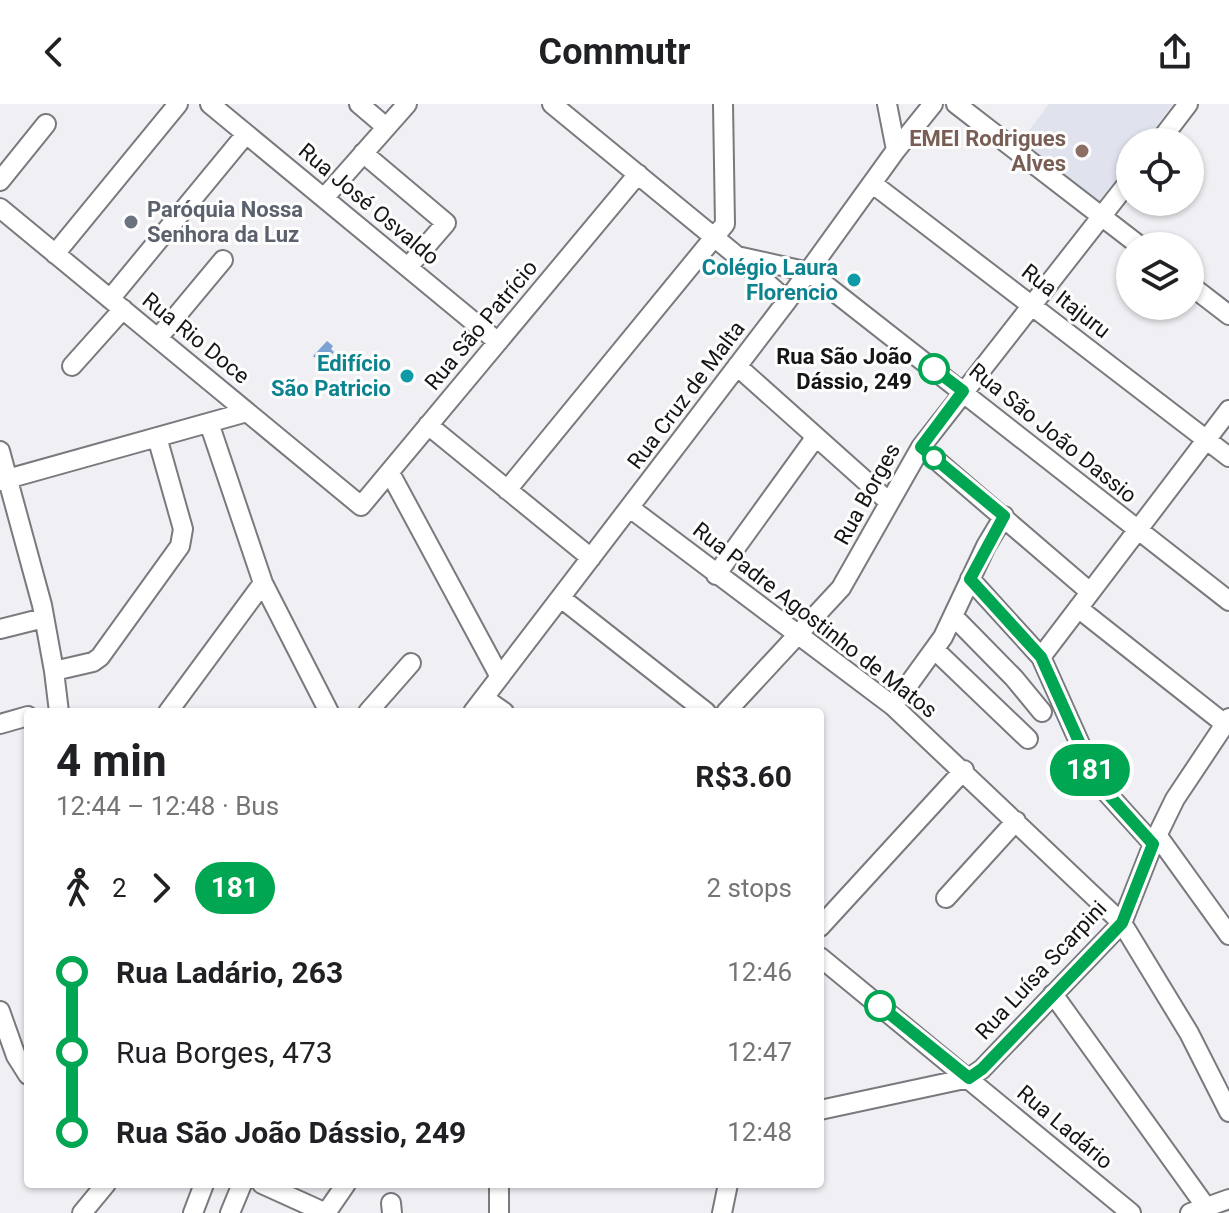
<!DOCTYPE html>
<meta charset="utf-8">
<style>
body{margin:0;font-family:Roboto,sans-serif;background:#f2f2f2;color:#202124;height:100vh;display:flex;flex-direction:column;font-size:30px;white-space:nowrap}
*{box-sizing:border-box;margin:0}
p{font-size:26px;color:#757577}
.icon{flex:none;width:44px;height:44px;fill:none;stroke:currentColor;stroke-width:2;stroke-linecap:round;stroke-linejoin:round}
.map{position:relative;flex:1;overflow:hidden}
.drawer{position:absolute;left:24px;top:604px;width:800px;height:480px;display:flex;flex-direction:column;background:#fff;border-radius:8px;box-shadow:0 2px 6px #0004}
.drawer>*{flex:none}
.badge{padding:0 16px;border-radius:26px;font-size:28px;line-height:52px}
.buttons{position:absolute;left:1116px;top:24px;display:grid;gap:16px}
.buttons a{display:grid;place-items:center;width:88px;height:88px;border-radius:50%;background:#fff;box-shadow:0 2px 6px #0004;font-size:40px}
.map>.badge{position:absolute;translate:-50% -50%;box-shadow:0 0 0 4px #fff}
.legs{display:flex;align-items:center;gap:12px;height:88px;padding:0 32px;font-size:26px}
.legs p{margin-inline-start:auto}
.summary{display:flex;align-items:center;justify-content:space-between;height:136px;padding:0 32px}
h1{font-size:44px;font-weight:700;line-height:60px}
ul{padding:0 32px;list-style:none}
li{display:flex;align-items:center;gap:28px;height:80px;font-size:30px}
li i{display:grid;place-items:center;width:12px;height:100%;margin:0 10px;background:currentColor}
li i::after{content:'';width:20px;height:20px;margin:-10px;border:6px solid;border-radius:50%;background:#fff}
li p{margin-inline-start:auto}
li:first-child i{background:linear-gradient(#0000 50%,currentColor 0)}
li:last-child i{background:linear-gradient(currentColor 50%,#0000 0)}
header{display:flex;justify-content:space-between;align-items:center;height:104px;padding:0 32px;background:#fff;font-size:36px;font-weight:700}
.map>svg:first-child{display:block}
.built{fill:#e0e3ee}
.water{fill:#7aa3d3}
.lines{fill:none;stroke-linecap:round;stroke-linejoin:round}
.minor-casing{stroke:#797a7d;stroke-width:22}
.minor{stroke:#fff;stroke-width:18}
.line-1-casing{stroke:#fff;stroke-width:18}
.line-1{stroke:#00a651;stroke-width:12}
.education-dot{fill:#8d6e63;stroke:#fefeff;stroke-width:3}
.worship-dot{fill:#6b7280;stroke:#fefeff;stroke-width:3}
.culture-dot{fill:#0f9aa8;stroke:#fefeff;stroke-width:3}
.stop-1-dot{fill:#fff;stroke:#00a651;stroke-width:4}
.labels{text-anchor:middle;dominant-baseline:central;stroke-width:6;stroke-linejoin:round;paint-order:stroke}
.education-label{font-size:22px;font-weight:bold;fill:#785e54;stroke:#fefeff;text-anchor:end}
.street-label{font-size:22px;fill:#151516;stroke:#fefeff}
.worship-label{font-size:22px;font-weight:bold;fill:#5b616d;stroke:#fefeff;text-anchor:start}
.culture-label{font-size:22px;font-weight:bold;fill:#0d838f;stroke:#fefeff;text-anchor:end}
.stop-label{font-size:22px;font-weight:bold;fill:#151516;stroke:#fefeff;text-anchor:end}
</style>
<header><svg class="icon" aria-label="back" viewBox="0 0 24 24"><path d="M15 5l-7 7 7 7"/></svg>Commutr<svg class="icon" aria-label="share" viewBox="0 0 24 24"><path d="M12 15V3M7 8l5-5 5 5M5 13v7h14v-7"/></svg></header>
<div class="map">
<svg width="1229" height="1109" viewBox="0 0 1229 1109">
<rect width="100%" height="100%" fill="#f0f0f4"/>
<!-- built -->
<path class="built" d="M1049,0H1173L1144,38H1130V57L1099,97L1021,37Z"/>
<!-- water -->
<path class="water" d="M327,237L333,242L331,245L334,248L324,261L313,252Z"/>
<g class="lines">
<defs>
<path id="minor" d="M210,0L498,238
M359,0L386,23
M552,0L737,152L787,197
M887,0L896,46
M956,0L1140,142
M1159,38L1188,0
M363,49L446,119L408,163
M0,77L46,20
M873,80L1229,353
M324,94L407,0
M0,104L361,402L638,70
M55,150L178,0
M737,152L809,168L1229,497
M1190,181L1229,211
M110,195L246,30
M158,234L223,156
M72,262L123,205
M737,262L888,397
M209,319L263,479L329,608
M428,321L591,454
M921,343L1090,488
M0,347L42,501L54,567L59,608
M390,369L500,573
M0,377L247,308
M507,386L725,120L723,0
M630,404L893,602L1122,819L1189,929L1229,1008
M716,471L815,334
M970,475L1041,553L1097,678L1153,740
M561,494L706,608
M1078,504L1225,620
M954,513L1014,574L1042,608
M0,525L44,514
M935,546L1028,635
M1041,553L1229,306
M54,567L93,558L100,553L180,442L183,425L157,333
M484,594L504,608
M893,602L943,533L986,442L1004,412
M168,608L263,479
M368,608L411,559
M473,608L787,197L896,46L933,0
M726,608L841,484L921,343L1130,76
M0,620L28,612
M1157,731L1229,831
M946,794L1016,717
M820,823L964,666
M820,853L1131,1109
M1053,890L1206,1103
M0,907L16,952L28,971
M820,1006L969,974L982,965L1122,819L1153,740L1175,695L1229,614
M262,1080L326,1109L346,1080
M499,1080V1109
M391,1099L392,1109
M82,1109L106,1080
M193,1109L204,1080
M230,1109L242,1080
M722,1109L728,1080
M1190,1109L1229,1095"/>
</defs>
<!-- minor casing -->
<use href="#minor" class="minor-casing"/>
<!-- minor -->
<use href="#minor" class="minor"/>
</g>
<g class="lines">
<defs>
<path id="line-1" d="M880,902L969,974L982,965L1122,819L1153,740L1097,678L1041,553L970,475L1004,412L921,343L963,287L934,265"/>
</defs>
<!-- line-1 casing -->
<use href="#line-1" class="line-1-casing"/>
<!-- line-1 -->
<use href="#line-1" class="line-1"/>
</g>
<!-- markers -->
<circle class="education-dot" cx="1082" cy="47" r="8"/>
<circle class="worship-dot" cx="131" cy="118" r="8"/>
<g class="culture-dot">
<circle cx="854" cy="176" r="8"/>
<circle cx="407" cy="272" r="8"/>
</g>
<g class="stop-1-dot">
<circle cx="934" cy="265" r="14"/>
<circle cx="934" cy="354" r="10"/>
<circle cx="880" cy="902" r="14"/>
</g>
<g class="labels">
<!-- education labels -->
<g class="education-label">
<text x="1066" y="34">EMEI Rodrigues<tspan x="1066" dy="25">Alves</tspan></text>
</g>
<!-- street labels -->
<g class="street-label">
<text transform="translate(369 100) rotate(40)">Rua José Osvaldo</text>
<text transform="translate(1066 197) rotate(38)">Rua Itajuru</text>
<text transform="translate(481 221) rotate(-50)">Rua São Patrício</text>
<text transform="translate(196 234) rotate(39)">Rua Rio Doce</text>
<text transform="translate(686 291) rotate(-53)">Rua Cruz de Malta</text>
<text transform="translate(1053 329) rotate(39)">Rua São João Dassio</text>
<text transform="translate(867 390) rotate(-61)">Rua Borges</text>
<text transform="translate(815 516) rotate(38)">Rua Padre Agostinho de Matos</text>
<text transform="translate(1041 866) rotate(-47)">Rua Luísa Scarpini</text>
<text transform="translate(1065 1023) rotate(40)">Rua Ladário</text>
</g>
<!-- worship labels -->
<g class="worship-label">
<text x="147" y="105">Paróquia Nossa<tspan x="147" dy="25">Senhora da Luz</tspan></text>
</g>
<!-- culture labels -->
<g class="culture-label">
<text x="838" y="163">Colégio Laura<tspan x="838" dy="25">Florencio</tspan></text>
<text x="391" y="259">Edifício<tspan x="391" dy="25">São Patricio</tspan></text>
</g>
<!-- stop labels -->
<g class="stop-label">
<text x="912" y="252">Rua São João<tspan x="912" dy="25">Dássio, 249</tspan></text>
</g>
</g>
</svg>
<div class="buttons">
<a><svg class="icon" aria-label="locate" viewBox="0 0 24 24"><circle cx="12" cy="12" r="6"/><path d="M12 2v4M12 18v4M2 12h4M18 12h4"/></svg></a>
<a><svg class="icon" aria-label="layers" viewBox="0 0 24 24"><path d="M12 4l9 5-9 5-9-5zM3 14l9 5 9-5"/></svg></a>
</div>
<b class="badge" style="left:1090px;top:666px;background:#00a651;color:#fff">181</b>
<section class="drawer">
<div class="summary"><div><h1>4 min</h1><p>12:44 – 12:48 · Bus</p></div><b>R$3.60</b></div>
<div class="legs"><svg class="icon" aria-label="walk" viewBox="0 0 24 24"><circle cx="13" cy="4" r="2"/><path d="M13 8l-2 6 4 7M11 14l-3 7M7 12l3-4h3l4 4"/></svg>2<svg class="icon" aria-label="forward" viewBox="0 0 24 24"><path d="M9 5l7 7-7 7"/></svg><b class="badge" style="background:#00a651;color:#fff">181</b><p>2 stops</p></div>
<ul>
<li><i style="color:#00a651"></i><b>Rua Ladário, 263</b><p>12:46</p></li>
<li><i style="color:#00a651"></i><span>Rua Borges, 473</span><p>12:47</p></li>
<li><i style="color:#00a651"></i><b>Rua São João Dássio, 249</b><p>12:48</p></li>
</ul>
</section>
</div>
